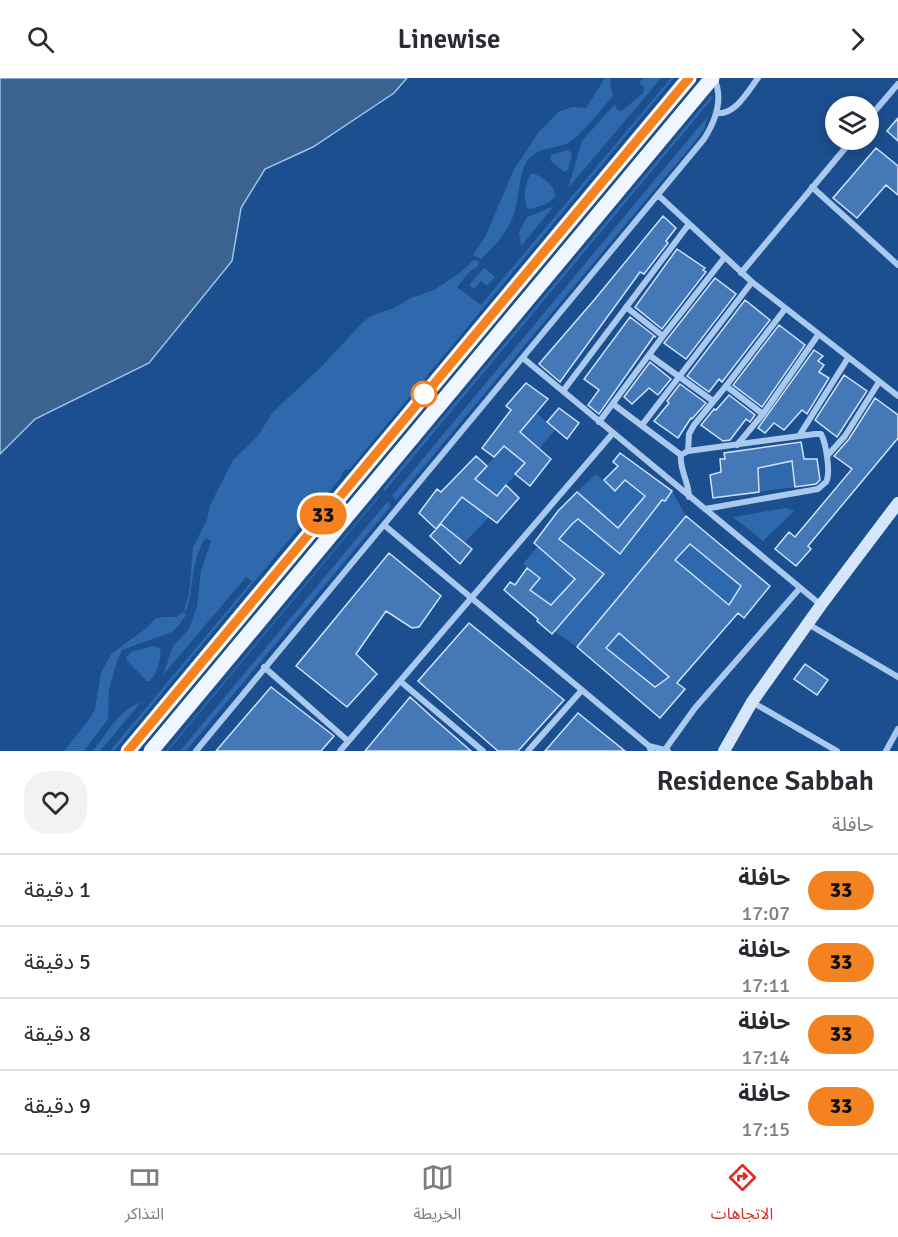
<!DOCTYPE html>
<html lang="ar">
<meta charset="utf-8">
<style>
body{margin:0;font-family:Signika,"Noto Sans Arabic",sans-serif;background:#f2f2f3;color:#2b2b33;direction:rtl;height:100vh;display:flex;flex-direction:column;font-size:22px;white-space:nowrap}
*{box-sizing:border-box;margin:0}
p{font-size:20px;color:#7c7c81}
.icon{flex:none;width:33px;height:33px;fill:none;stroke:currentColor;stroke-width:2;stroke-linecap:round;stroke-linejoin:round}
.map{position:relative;height:673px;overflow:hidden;direction:ltr}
.details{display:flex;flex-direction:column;background:#fff;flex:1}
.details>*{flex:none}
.badge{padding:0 12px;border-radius:20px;font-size:21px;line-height:39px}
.fabs{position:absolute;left:825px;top:18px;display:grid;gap:12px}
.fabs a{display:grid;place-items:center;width:54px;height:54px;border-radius:50%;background:#fff;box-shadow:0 3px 15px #0003;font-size:30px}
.map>.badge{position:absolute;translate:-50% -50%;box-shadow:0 0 0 3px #fff}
.round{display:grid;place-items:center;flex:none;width:63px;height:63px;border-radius:24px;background:#f2f2f3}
.overview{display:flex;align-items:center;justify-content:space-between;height:102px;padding:0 24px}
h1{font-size:28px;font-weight:600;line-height:45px}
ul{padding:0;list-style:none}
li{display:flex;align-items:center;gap:18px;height:72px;padding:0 24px;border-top:2px solid #e1e1e2}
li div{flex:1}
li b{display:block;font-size:22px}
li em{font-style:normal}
li .badge{min-width:66px;font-weight:700;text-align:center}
header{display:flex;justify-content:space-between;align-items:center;height:78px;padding:0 24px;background:#fff;font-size:27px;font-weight:600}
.tab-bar{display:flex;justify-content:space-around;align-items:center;height:84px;border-top:2px solid #e1e1e2;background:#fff;font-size:16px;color:#7c7c81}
.tab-bar a{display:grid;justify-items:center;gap:3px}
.tab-bar .current{color:#d93025}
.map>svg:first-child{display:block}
.green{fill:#2e69ad}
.water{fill:#3c6290;stroke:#9cc4f0;stroke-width:1.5}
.building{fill:#4478b7;stroke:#cfe3fa;stroke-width:1.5;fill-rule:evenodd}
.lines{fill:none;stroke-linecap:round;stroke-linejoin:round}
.minor{stroke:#a9c9ee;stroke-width:6}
.secondary{stroke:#d6e6fa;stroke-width:12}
.primary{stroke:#f0f6ff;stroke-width:15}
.line-casing{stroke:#fff;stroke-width:14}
.line{stroke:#f58220;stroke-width:9}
.stop-dot{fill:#fff;stroke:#f58220;stroke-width:3}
</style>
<header><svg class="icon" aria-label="forward" viewBox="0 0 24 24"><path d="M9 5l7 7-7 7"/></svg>Linewise<svg class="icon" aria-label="search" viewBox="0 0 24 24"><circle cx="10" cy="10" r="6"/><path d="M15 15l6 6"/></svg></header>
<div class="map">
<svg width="898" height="673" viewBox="0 0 898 673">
<rect width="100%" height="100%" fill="#1b4f8f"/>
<!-- green -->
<path class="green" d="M605,0H611L610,5L613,18C603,29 580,59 568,65C555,71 536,69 527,83C519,97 519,117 515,133C509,153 496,167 481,181L473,177L486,157L514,91L539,54L558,34L572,29L586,30Z
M644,0H661L570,108L569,107L582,63L615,26L617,32L622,33L643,15L644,10L639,4Z
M671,0H674L348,393L346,391L341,396L342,398L114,673H110L252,503L246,499L163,597L173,568L189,551L197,528L201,493L211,463L206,460C190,480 195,510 186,533L184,532L189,516L193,469L207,442L210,427L233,382L258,358L272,335L323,287L363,244L371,238L394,230L411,220L434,212L458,196L474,182L479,183L477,189L470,193L457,209L481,227Z
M712,17L711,22L385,413L383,411Z
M708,38L704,51L696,62L396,422L392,418Z
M568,72L572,76L568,92L564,94L551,83L550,79L553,76Z
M531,96C537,96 539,98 544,101C566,119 551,125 531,131L527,130C523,121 525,103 531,96Z
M554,128L521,168L519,154L527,139Z
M484,190L495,199L487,208L481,203L474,211L469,207Z
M536,335L556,351L538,372L520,354Z
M504,368L525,385L497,418L475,401Z
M792,383L795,409L759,414L758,390Z
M596,396L614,412L625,402L645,418L621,447L619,454L614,447L577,414Z
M672,413L686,438L577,569L554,553L604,496L559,461L565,454L560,434L573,446L579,440L620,476L662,422H665Z
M379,417L380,418L168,673H166Z
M462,419L489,439L464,465L440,446Z
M387,424L391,428L186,673H180Z
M786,430L794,433L763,463L733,439Z
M690,466L741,508L729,527L676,482Z
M538,468L578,498L551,527L530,512L540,500L523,486Z
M183,534L186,536L180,546L172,554L122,572L117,583L109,611L108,641L84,673H64L91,639L95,631L101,595L111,576L144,552L155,541L162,539H177Z
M619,555L669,599L655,609L606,570Z
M153,568L160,570C162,579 157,597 150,603H147L128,584L126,580L131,574Z
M141,624L100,673H93C107,655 119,632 141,624Z"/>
<!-- water -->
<path class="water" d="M0,0H407L394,15L313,69L265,91L241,130L232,183L149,285L35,341L0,376Z"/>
<!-- building -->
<path class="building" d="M898,40V63L887,53Z
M876,70L898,88V117L886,107L857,140L833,120Z
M663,138L676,150L666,163L668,165L644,196L640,194L560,304L539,286L595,221Z
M677,171L705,190L703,192L706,194L662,251L635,229Z
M715,200L736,216L686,281L664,265Z
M745,222L770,242L722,304L719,301L709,314L687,298Z
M630,239L656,259L654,258L599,336L588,327L599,312L584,301Z
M779,247L805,267L762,329L733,307Z
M814,272L823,278L818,283L824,287L819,294L829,300L807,336L802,332L784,352L774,345L765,355L758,350Z
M650,284L671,301L658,317L649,310L632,326L624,319Z
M844,297L867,313L837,359L815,342Z
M526,305L548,321L520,354L551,381L530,408L515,396L525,385L504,368L494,379L482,370L511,332L506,328Z
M680,306L706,325L692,341L691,340L678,360L654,343L669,325L667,323Z
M729,317L755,337L750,344L746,341L730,362L723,363L701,347L714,331L716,332Z
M875,320L898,337V360L808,468L811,471L796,488L775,471L789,454L795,459L852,391L834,378L849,361Z
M559,330L579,345L567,361L547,344Z
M801,364L804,381H817L820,402L816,406L795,409L792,383L758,390L759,414L713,420L710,397L721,394L720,381H725L724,375Z
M620,375L672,413L665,423L662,422L620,476L578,441L572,446L559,461L604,496L552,556L537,543L538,541L504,512L510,504L515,507L527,490L540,500L530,512L551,527L575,501L534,465L558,433L577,414L618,450L645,418L625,402L615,413L604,402L618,388L613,384Z
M476,378L487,388L475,401L497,418L506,407L519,420L497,445L462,419L436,451L419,435L437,411L441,414Z
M686,438L770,508L744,540L738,535L677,605L685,611L660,640L577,569ZM690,466L741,508L729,527L675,482ZM619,555L669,599L655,609L606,570Z
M441,446L472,471L460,486L430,458Z
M389,475L441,518L419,549L412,550L386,533L356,576L377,596L347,629L296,588Z
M469,545L564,622L518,673H498L418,603Z
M805,586L828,602L817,617L794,601Z
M271,609L334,658L321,673H216Z
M410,619L432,639L471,673H365Z
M578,635L625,673H545Z"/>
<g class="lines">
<!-- minor -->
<path class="minor" d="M716,35C735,38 748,13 758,0
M868,41L898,6
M812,109L898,187
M658,117L752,204L898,318
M741,195L852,62
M626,229L663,258
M649,277L713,323
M523,280L821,527
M726,308L763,336
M563,313L689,146
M613,326L681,377C679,391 689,404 689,419
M599,344L663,258L724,180
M642,347L752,204
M799,358L848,280
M737,367L763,336L818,257
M688,373L689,356L694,347L726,308L785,231
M681,377L688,373L815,356H821C826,365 831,395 826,404C825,405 819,410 818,411L705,431
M827,378L845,358L879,304
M384,447L649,668L651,673
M808,546L898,599
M264,589L348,663
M400,603L483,673
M752,624L837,673
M649,668L668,673
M196,673L704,61C716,42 724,21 714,0
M340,673L613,355
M528,673L582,612
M664,673L695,630L800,510
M886,673L898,651"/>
<!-- secondary -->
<path class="secondary" d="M724,673L752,624L821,527L898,425"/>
<!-- primary -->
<path class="primary" d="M128,673L689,0
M151,673L712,0"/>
</g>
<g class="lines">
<defs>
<path id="line" d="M128,673L689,0"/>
</defs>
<!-- line casing -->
<use href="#line" class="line-casing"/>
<!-- line -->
<use href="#line" class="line"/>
</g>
<!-- markers -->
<circle class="stop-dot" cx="424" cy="316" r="12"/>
</svg>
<div class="fabs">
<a><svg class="icon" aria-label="layers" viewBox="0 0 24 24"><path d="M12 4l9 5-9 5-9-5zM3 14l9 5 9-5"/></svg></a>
</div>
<b class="badge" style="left:323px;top:437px;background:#f58220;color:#111">33</b>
</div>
<section class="details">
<div class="overview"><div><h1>Residence Sabbah</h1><p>حافلة</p></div><a class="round"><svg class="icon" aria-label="heart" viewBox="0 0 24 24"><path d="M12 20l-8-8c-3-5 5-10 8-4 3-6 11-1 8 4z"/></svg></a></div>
<ul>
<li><span class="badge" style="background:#f58220;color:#111">33</span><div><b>حافلة</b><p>17:07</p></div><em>1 دقيقة</em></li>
<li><span class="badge" style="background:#f58220;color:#111">33</span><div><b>حافلة</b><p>17:11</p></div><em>5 دقيقة</em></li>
<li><span class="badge" style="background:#f58220;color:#111">33</span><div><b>حافلة</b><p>17:14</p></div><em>8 دقيقة</em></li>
<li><span class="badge" style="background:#f58220;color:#111">33</span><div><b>حافلة</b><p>17:15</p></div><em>9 دقيقة</em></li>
</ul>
</section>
<nav class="tab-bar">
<a class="current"><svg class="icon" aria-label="directions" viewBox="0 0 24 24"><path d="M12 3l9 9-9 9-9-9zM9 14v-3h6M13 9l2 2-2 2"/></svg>الاتجاهات</a>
<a><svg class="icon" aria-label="map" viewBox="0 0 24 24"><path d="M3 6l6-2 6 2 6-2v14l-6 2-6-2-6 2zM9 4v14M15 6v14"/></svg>الخريطة</a>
<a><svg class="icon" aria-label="tickets" viewBox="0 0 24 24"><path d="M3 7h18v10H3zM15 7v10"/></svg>التذاكر</a>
</nav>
